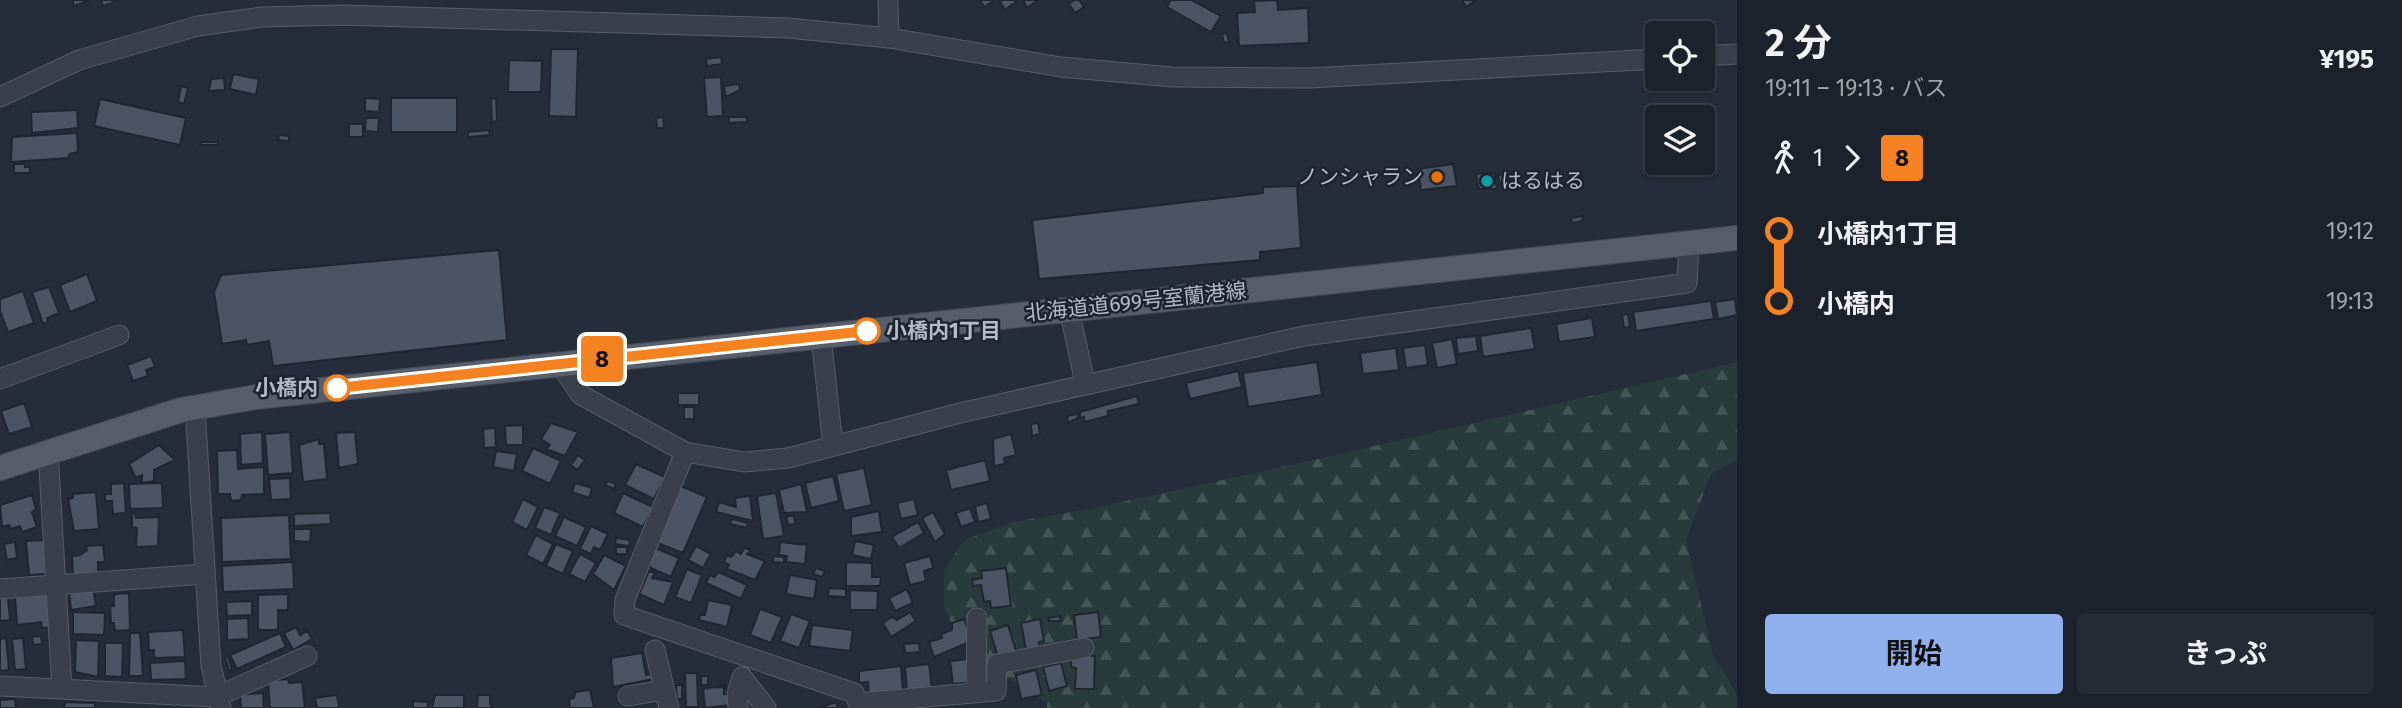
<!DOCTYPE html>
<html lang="ja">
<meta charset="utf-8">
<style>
body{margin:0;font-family:"Fira Sans","Noto Sans JP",sans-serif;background:#252a34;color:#f1f3f6;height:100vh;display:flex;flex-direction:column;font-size:26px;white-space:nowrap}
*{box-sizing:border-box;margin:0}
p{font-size:23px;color:#a0a4a9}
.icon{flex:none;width:38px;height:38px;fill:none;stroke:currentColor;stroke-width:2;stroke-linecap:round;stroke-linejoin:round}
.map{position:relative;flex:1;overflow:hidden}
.drawer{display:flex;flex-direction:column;background:#1c222c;width:665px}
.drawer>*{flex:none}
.badge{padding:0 14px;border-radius:5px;font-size:24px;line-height:46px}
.tools{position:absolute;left:1645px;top:21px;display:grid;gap:14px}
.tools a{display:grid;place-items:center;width:70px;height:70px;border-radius:7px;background:#1c222c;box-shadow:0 2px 5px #0004,0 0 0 2px #3a3f48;font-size:35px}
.map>.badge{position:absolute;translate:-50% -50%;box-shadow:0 0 0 4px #fff}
.legs{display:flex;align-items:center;gap:10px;height:77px;padding:0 28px;font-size:23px}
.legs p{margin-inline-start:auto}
.summary{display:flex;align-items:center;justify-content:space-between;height:119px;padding:0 28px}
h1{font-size:38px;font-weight:700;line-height:52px}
.action{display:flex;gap:14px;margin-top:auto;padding:14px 28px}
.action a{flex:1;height:80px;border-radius:7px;background:#91b0ee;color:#111;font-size:28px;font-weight:700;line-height:80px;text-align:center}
.action a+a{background:#252a34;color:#f1f3f6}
ul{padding:0 28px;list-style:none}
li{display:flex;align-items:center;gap:24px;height:70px;font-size:26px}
li i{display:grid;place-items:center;width:10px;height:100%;margin:0 9px;background:currentColor}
li i::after{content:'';width:18px;height:18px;margin:-9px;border:5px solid;border-radius:50%;background:#1c222c}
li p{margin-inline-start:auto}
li:first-child i{background:linear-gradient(#0000 50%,currentColor 0)}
li:last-child i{background:linear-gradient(currentColor 50%,#0000 0)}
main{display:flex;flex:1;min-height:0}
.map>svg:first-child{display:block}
.forest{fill:url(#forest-firs)}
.building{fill:#4b5463;stroke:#202631;stroke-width:2}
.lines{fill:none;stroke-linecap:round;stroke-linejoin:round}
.minor-casing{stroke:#575d68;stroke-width:21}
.major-casing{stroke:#424853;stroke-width:26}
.minor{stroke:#393f4b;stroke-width:19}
.major{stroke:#575e6a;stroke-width:24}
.line-1-casing{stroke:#fff;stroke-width:16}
.line-1{stroke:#f58220;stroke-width:10}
.food-dot{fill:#e8710a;stroke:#1e242f;stroke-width:2.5}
.culture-dot{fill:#0f9aa8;stroke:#1e242f;stroke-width:2.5}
.stop-1-dot{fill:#fff;stroke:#f58220;stroke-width:3.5}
.labels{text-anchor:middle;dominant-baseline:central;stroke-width:5;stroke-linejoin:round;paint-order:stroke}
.poi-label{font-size:21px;fill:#b4bac6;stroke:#1e242f;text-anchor:end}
.street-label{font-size:21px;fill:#b4bac6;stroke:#1e242f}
.stop-label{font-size:21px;font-weight:bold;fill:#b4bac6;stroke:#1e242f;text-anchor:start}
</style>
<main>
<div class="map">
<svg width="1737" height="708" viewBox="0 0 1737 708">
<defs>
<pattern id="forest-firs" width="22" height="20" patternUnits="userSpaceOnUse" patternTransform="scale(1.75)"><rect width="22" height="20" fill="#283a3c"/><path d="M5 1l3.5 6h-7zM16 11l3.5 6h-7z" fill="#455457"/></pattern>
</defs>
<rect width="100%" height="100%" fill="#252d3a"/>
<!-- forest -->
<path class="forest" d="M1737,362V460L1711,474L1686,540L1713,655L1737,694V708H1047V703L994,669L959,638L944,608V571L964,540L1013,522L1090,509L1323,458Z"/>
<!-- building -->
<path class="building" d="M72,0H90L74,6Z
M101,0H120L103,6Z
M980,0H995L984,7Z
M999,0H1018L1005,10Z
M1023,0H1038L1027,8Z
M1074,0H1079L1084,7L1075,13L1069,4Z
M1171,0H1192L1221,16L1211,32L1167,7Z
M1277,0L1278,10L1308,8L1309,43L1239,46L1237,13L1255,12L1254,1Z
M1462,0H1476L1466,7Z
M1227,33L1229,42L1224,43L1222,34Z
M551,49H578L576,117L549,116Z
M721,57L722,64L707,66L706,59Z
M509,60L542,61L541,92H508Z
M233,74L259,79L256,95L230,89Z
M721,77L723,116L707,117L704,78Z
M224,78L225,90L209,91L211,79Z
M739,84L740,90L726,97L724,86Z
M181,86L188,88L184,104L178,102Z
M365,98L380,99L379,112L365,111Z
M391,98H457V132H391Z
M496,98L497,121L492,122L491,99Z
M100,99L186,118L180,145L94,126Z
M77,110L78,128L32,133L31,112Z
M663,117L664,128H657L656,118Z
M729,117H747V122L729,123Z
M366,118H379L378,132L365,131Z
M349,124H363V137H349Z
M489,130L490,135L468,137V132Z
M77,133L78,152L69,154V158L11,162L12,137Z
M279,135L289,136V141L278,140Z
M201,142H218V145H200Z
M14,164H25V167H30V173H14Z
M1453,164L1457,186L1421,190L1418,169Z
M1494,173L1497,189H1479L1476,174Z
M1507,174V183L1500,184L1498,175Z
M1297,186L1301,248L1260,252V260L1039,279L1032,220L1263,193V187Z
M1583,216L1582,221L1572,223L1571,218Z
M499,250L507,340L273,366L269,341L247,345L246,340L222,344L214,292L221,275Z
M87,274L97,301L70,312L60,285Z
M49,287L59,313L47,318L48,322L43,324L32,292Z
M23,291L34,323L8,332L0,311V299Z
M1735,299L1737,315L1718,319L1715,302Z
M1711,301L1714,319L1636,331L1633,312Z
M1628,314L1630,327L1624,328L1622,315Z
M1592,318L1595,337L1559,342L1556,324Z
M1531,328L1535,349L1483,357L1480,336Z
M1476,336L1478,351L1458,354L1456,338Z
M1452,339L1457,364L1437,368L1432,343Z
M1425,345L1428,365L1406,368L1403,348Z
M1396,348L1399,370L1363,374L1360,353Z
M151,356L155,367L146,370L148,376L133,381L127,365Z
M1317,362L1322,395L1248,407L1243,373Z
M1238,371L1242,387L1190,399L1186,383Z
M678,393H699V405H678Z
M1137,396L1139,404L1108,411V416L1084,422V417L1080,418V412Z
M24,403L32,427L9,434L1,411Z
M684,407H694V419H684Z
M1077,414L1078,418L1068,423L1067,416Z
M551,423L578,432L565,456L546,449L550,445L541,439Z
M1038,423L1040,434L1032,436L1031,424Z
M523,425V445H506L505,426Z
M495,428L496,447L484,448L483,429Z
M262,432L263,463L241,465L240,434Z
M290,432L293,473L268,475L265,434Z
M355,432L358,464L339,468L336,433Z
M1011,434L1016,455L1004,458L1005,464L994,466L993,439Z
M319,439V444H324L327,479L303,482L299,445Z
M159,445L175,460L154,470V481L142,483V475L136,478L129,464Z
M533,448L561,461L550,484L522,471Z
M237,450L238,469L264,467V494L242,495L241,500L231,501L230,494H218L217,451Z
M496,451L517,454L514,471L493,467Z
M578,455L585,460L577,470L571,465Z
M985,460L990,481L951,490L946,470Z
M636,464L665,477L654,499L625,485Z
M864,468L872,505L844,511L836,474Z
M833,476L839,501L811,508L805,483Z
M290,478L291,499L271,500L269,479Z
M608,481L616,484L614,489L605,485Z
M124,483L126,513L113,514L112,501H105V494H111V484Z
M162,483L163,508L130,509L129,484Z
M575,483L592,488L589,498L572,492Z
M801,484L807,512L784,513L779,490Z
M678,485L707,497L683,553L655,542Z
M96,492L99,529L74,531L68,499L73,498V494Z
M623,493L653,507L643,527L614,513Z
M776,493L784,536L763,539L757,496Z
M32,495L36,509L32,512L37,527L22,532L20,526L11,529L9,525L2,527L0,505Z
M750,496L753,521L716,512L719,502L736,507L735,498Z
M523,499L538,507L527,530L512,522Z
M914,499L918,515L901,519L897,503Z
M987,503L991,519L978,522L975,506Z
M544,507L560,513L551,535L535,528Z
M970,508L975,522L961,527L956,513Z
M879,511L882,532L851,536V517Z
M933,512L945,534L935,542L922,518Z
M135,513L136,518L159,517L158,546L136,547L137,528L132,527V514Z
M330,513L331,524L294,526V514Z
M289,515L291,559L222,562L221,518Z
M794,515L795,524L788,525L786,517Z
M564,517L586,527L577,546L555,536Z
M732,519L748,523L747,528L730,524Z
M918,522L924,533L899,548L892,537Z
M591,526L608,534L600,550L594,547L591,554L580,549Z
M294,529H311L310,542L294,541Z
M536,535L553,544L543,564L526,555Z
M616,538L630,540L629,546L615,544Z
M44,540L46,574L29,575L26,541Z
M855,541L874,545L871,559L852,555Z
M15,542L17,558L7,560L4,544Z
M780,542L807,545L805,564L786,562L787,556L779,555Z
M556,544L573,551L563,574L546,566Z
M103,545L105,562H98V575L73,577L72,556L80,555L87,550L86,546Z
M696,546L711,554L703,568L688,560Z
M616,547H627V554H616Z
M653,547L679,558L671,577L651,568L647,562Z
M744,548L751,550L747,554L765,561L755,580L727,569L729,565L724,562L727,555L731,557L736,551L741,554Z
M580,554L596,563L585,582L569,574Z
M604,555L626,566L614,590L593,574Z
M773,556L784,557V563L773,562Z
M930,556L933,568L924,571L926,581L910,585L904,563Z
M293,562L294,589L223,592L222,566Z
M846,562L872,563V577H881L880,586H846Z
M816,568L825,571L822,577L813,574Z
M1006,568L1011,606L991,608L990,601L984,602L981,585L973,586L972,580L982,578L981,571Z
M687,569L702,575L691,603L675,597Z
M649,571L655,573L652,578L673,582L664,605L639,594Z
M719,572L747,585L741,599L706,583L710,575L714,577Z
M790,575L817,580L814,599L786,594Z
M93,588L96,606L71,610L69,591Z
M829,588L846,589V597L828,596Z
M907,589L913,603L895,611L889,598Z
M850,590L878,591L877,610H850Z
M48,593L52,627L42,628L41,622L17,625L15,597Z
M129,593L130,630L115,631L114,623H111L110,606H114V594Z
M288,594V610H278V630H258V595Z
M0,598H8L10,620L0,621Z
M708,600L732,605L727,627L699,620L700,615H705Z
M252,601V615L227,616L226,602Z
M760,609L782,617L771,643L750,635Z
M73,612L105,613L104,635L73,634Z
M910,612L916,621L891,637L883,623L892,617L897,620Z
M1098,612L1101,637L1077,640L1074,615Z
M791,614L810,621L799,648L780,641Z
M1060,616L1061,621H1049L1048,618Z
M248,618L249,639L227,640V619Z
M964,619L972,641L934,657L929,642L942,638L941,634L952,630V623Z
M1040,619L1044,641L1039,642L1040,647L1026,650L1021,623Z
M812,625L853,630L850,651L809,646Z
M1008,625L1016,651L999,660L990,631Z
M296,627L300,635L307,631L312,639L293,650L284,633Z
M183,630L185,657L154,658V650H149L148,632Z
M130,633H140L143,676H129Z
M280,633L286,647L237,669L230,655Z
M41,636L42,644L33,645L32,637Z
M6,638L9,670L0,671V639Z
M23,638L26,669L15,670L12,639Z
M76,640L99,641L98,677L75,672Z
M105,643H123L122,677L105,676Z
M919,643L920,652L905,653L904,644Z
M642,653L646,675L651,674L653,679L613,687L611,658Z
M1071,655L1095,656L1094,689H1075L1076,668L1071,667Z
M228,656L232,670L229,671L225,657Z
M968,659L970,682L953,684L950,661Z
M185,661L186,679L151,680L150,663Z
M1061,663L1067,686L1049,691L1043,667Z
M929,664L932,689L907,692L905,667Z
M901,666L903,692L869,696L868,682L859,683V671Z
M1036,670L1042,695L1021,699L1016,675Z
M685,673H697L698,707H686Z
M685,673H697L698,707H685Z
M701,676H708V685H701Z
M701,676H708V685H701Z
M288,679L289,683L302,682L305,708H270L268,681Z
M682,684V699H677L676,685Z
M676,685H682V699H676Z
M725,685L730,705L705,708L703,689Z
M724,687V694H731V707L704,708L703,688Z
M590,690L594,708H570L569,699L574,698L575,692Z
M263,693L264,708H241L240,695Z
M337,695L339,708H317L315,698Z
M435,695H464V708H432Z
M478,695H490V704L493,708H477Z
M15,699L16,708H0V700Z
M413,701L428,702V708H413Z
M65,702L95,703V708H64Z
M836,702L838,708H819Z"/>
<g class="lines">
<defs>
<path id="minor" d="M888,0L889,38
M1703,56L1737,54
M0,97L79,60L198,26L262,17L341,15L788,28L889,38L1061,67L1172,77L1310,78L1657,59
M1069,309L1085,383
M821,336L833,446
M559,363L581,395L685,452L744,462L788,458L964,412L1304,336L1687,283L1689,244
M0,379L119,335
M195,407L211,666L221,708
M48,451L62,689
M685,452L625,600L624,615L854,693L860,708
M0,589L205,574
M655,650L669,708
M742,677L766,708
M0,686L216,697L307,656
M976,692L977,618
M628,696L664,690
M858,703L996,691L997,664L1084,648
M738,708L737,694L742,677"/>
<path id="major" d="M0,468L181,410L256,397L1737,238"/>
</defs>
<!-- minor casing -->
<use href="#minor" class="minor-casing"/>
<!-- major casing -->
<use href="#major" class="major-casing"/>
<!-- minor -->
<use href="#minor" class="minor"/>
<!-- major -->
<use href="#major" class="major"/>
</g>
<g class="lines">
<defs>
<path id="line-1" d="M337,388L867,331"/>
</defs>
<!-- line-1 casing -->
<use href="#line-1" class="line-1-casing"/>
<!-- line-1 -->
<use href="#line-1" class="line-1"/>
</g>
<!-- markers -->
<circle class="food-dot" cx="1437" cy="177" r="7"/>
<circle class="culture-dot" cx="1487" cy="181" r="7"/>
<g class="stop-1-dot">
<circle cx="867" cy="331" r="12"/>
<circle cx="337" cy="388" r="12"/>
</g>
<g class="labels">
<!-- poi labels -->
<g class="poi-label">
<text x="1423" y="177">ノンシャラン</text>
<text x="1501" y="181" text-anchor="start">はるはる</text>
</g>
<!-- street labels -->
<g class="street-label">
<text transform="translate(1136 302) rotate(-6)">北海道道699号室蘭港線</text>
</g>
<!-- stop labels -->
<g class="stop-label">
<text x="886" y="331">小橋内1丁目</text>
<text x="318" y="388" text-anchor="end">小橋内</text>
</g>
</g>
</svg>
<div class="tools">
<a><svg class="icon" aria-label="locate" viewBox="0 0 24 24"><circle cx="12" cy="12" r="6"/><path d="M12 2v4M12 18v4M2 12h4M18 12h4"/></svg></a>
<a><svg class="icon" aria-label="layers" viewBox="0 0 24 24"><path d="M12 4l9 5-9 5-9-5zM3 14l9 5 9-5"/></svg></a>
</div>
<b class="badge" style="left:602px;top:359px;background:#f58220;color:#111">8</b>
</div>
<section class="drawer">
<div class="summary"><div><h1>2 分</h1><p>19:11 – 19:13 · バス</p></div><b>¥195</b></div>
<div class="legs"><svg class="icon" aria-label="walk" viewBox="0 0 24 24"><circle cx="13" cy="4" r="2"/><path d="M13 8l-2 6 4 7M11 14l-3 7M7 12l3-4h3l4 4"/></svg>1<svg class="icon" aria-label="forward" viewBox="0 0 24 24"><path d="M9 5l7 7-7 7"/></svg><b class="badge" style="background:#f58220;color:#111">8</b></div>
<ul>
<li><i style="color:#f58220"></i><b>小橋内1丁目</b><p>19:12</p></li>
<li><i style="color:#f58220"></i><b>小橋内</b><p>19:13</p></li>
</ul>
<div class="action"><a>開始</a><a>きっぷ</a></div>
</section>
</main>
